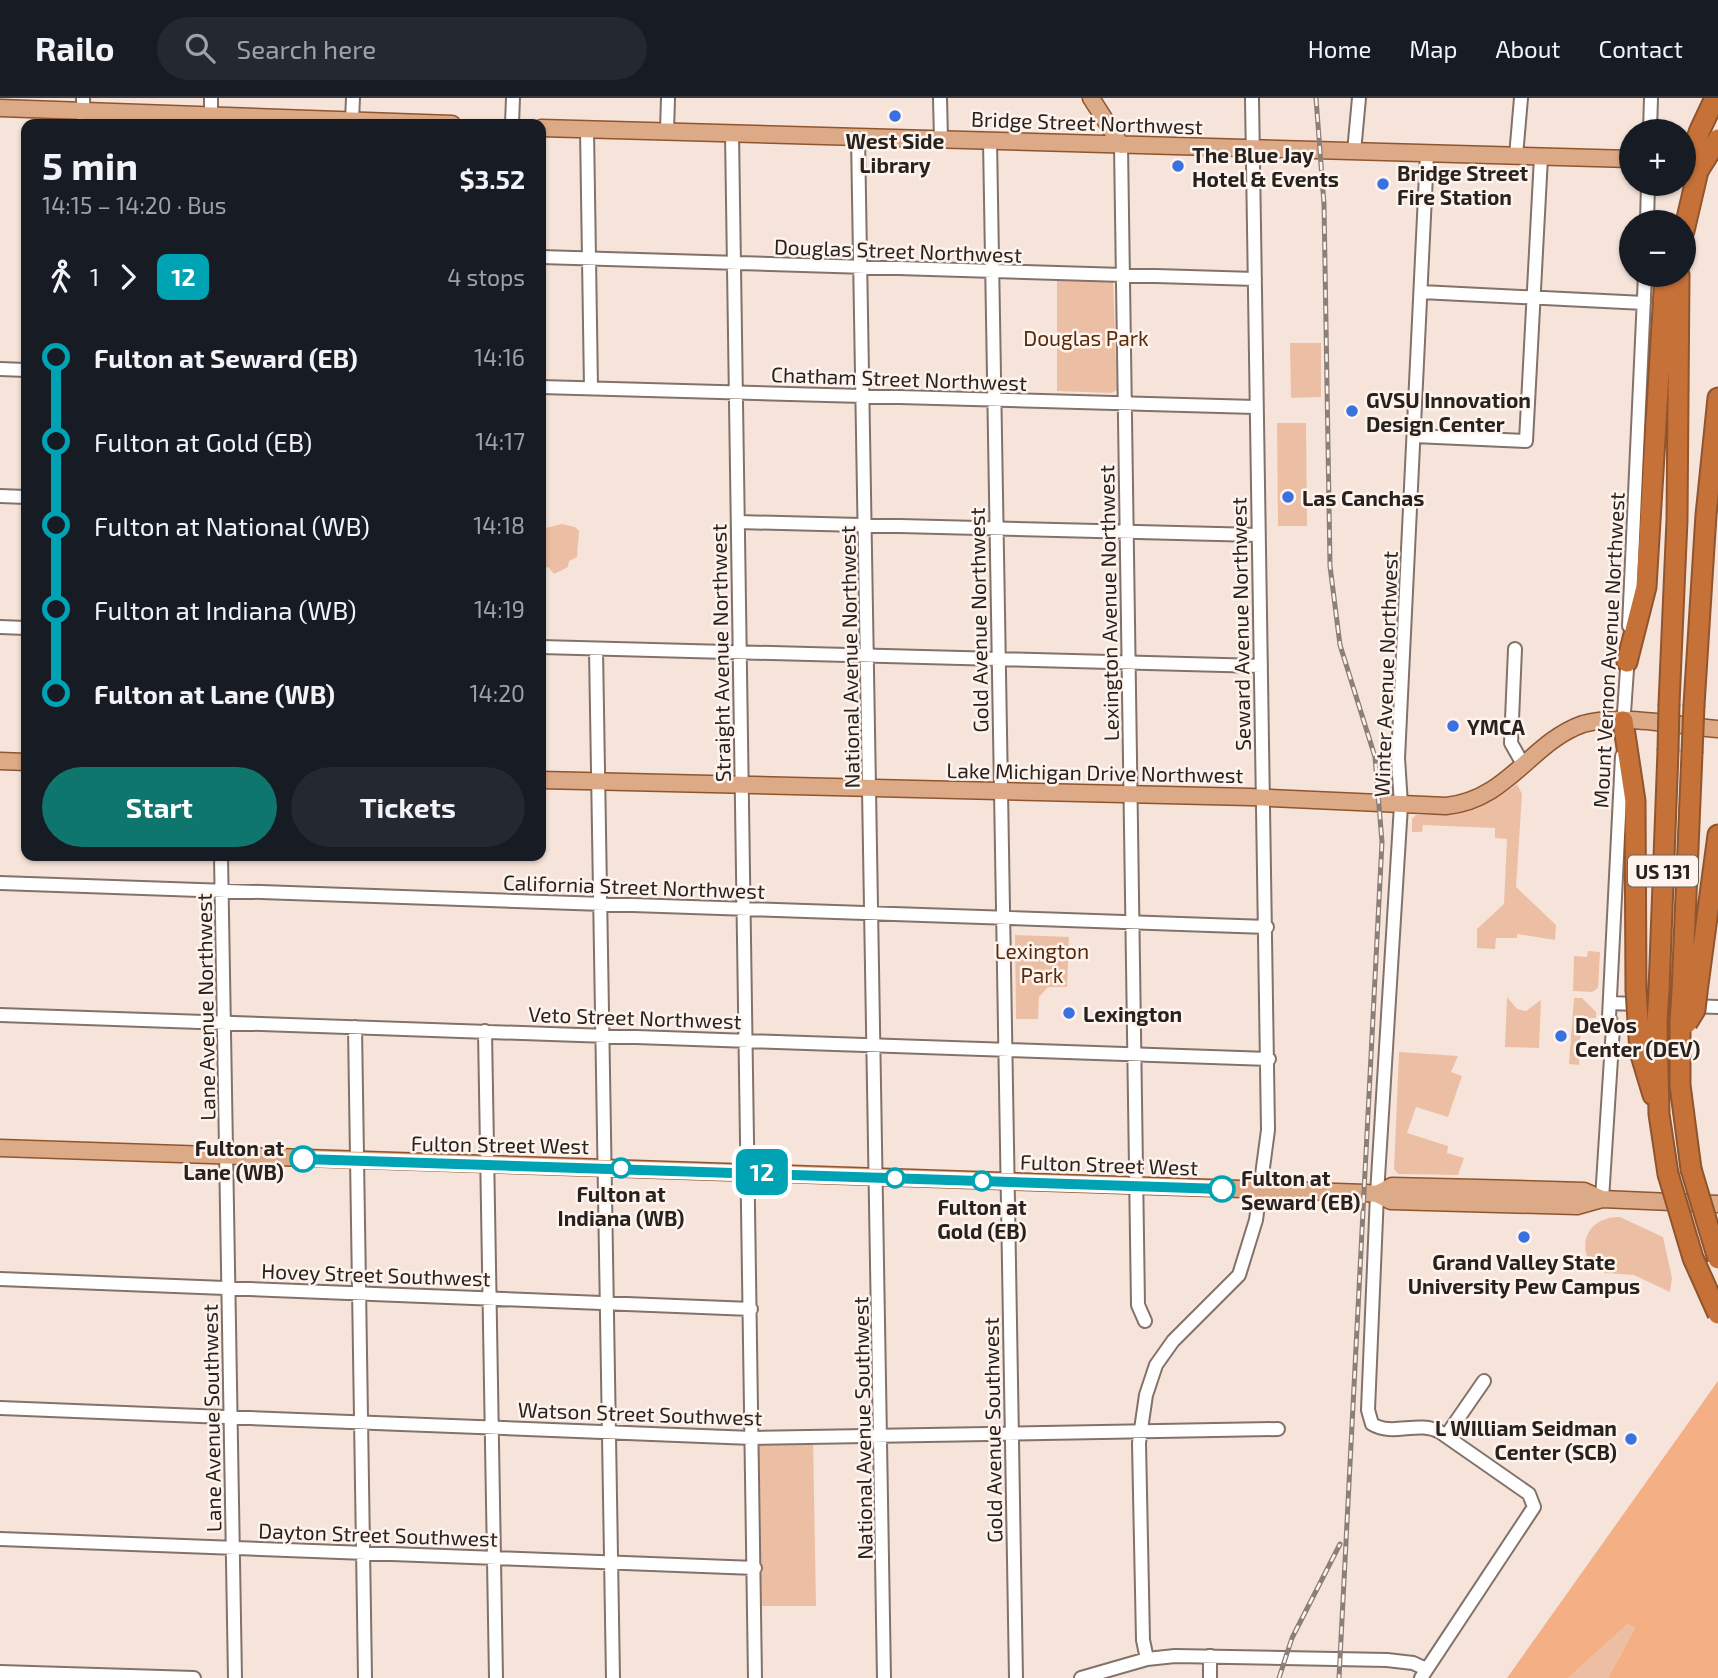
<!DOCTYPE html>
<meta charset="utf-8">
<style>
body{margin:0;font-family:"Exo 2",sans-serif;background:#242831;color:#f1f3f6;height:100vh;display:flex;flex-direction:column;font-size:26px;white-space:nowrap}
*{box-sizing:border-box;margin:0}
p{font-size:23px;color:#9ea1a6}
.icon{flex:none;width:38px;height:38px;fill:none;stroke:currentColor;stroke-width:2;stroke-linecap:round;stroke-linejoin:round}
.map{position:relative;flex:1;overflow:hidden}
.drawer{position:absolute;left:21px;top:21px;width:525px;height:742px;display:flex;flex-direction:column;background:#171b24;border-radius:14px;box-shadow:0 2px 5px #0004}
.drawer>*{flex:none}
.badge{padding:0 14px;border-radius:10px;font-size:24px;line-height:46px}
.tools{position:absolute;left:1619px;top:21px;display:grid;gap:14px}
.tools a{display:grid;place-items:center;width:77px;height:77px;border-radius:50%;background:#171b24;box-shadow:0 2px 5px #0004;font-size:35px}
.map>.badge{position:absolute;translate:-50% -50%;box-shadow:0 0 0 4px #fff}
.legs{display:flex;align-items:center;gap:10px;height:77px;padding:0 21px;font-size:23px}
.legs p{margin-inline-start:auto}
.headline{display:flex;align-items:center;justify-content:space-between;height:119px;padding:0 21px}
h1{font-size:38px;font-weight:700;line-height:52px}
.cta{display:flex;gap:14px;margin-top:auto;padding:14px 21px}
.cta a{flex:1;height:80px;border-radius:42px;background:#0f766e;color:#fff;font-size:28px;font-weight:700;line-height:80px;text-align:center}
.cta a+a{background:#242831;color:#f1f3f6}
ul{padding:0 21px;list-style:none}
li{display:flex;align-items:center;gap:24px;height:84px;font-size:26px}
li i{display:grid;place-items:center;width:10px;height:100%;margin:0 9px;background:currentColor}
li i::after{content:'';width:18px;height:18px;margin:-9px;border:5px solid;border-radius:50%;background:#171b24}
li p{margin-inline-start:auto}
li:first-child i{background:linear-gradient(#0000 50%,currentColor 0)}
li:last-child i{background:linear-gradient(currentColor 50%,#0000 0)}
header{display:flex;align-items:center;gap:42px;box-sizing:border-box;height:98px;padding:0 35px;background:#171b24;border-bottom:2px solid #363941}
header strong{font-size:33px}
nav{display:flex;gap:38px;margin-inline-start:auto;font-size:24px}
.search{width:490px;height:63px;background:#242831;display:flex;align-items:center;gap:18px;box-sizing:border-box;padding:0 24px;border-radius:38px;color:#9ea1a6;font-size:26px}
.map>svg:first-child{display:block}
.green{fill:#ecbfa5}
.water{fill:#f4af84}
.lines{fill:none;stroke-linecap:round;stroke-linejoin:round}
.minor-casing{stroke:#827269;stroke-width:16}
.major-casing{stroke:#8f552f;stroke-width:19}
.highway-casing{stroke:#8f552f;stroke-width:23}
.minor{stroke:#fff;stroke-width:12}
.major{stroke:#da8;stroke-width:16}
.highway{stroke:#c67138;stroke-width:19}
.rail-casing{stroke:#8b7f78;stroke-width:5}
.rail{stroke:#fef3ed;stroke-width:2.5;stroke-dasharray:8;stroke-linecap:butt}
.highway-bridge-casing{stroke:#8f552f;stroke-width:23;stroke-linecap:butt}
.highway-bridge{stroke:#c67138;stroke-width:19}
.line-1-casing{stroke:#fff;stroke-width:16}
.line-1{stroke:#00a3b4;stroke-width:10}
.poi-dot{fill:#3971e0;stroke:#fef3ed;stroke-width:2.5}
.stop-1-dot{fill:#fff;stroke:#00a3b4;stroke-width:3.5}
.labels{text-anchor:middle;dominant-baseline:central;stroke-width:5;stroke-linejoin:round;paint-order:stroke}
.shield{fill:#fef3ed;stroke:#68615c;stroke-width:2}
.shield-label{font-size:19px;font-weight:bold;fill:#28221e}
.street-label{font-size:21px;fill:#28221e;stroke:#fef3ed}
.poi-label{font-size:21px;font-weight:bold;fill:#28221e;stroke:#fef3ed;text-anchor:start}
.park-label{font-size:21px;fill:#572b0c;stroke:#fef3ed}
.stop-label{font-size:21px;font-weight:bold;fill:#28221e;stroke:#fef3ed}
</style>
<header>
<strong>Railo</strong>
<div class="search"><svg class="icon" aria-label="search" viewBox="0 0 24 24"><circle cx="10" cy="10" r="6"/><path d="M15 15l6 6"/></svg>Search here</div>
<nav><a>Home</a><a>Map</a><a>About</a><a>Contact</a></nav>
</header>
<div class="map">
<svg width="1718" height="1580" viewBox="0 0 1718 1580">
<rect width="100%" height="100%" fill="#f6e4da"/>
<!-- green -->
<path class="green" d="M1057,178L1113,180L1117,292L1111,295L1057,293Z
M1290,245H1321V299L1291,300Z
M1277,325H1306L1307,428H1278Z
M562,426L575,429L579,433L577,459L569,463L568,469L554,476L548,469L541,470V431Z
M1517,686L1522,696L1516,789L1556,827L1555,842L1517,836V840H1496L1495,851L1477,850V831L1504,806L1507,741L1495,740V730L1423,727L1422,734H1412V721L1416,717C1456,717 1485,711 1517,686Z
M1015,837L1069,839L1067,889H1048L1039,899L1038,921H1016Z
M1588,853L1600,854L1598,890L1592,894L1573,893L1574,858L1587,859Z
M1507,899L1517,911L1526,913L1541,902L1539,950L1505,949Z
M1574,900H1582L1596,914V920H1586L1581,924L1579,967L1569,966Z
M1399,954L1458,958L1451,974L1462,978L1448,1019L1416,1009L1407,1035L1448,1048L1447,1055L1464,1060L1458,1077L1398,1076L1394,1071Z
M1620,1119L1663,1139L1672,1180L1670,1194L1634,1177L1605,1175L1588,1161C1578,1137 1596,1118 1620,1119Z
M752,1340H813L816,1508H755Z
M1628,1526L1635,1530L1608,1580H1568Z"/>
<!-- water -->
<path class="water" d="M1718,1283V1580H1608L1635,1530L1628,1526L1568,1580H1507Z"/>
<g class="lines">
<defs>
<path id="minor" d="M83,0L84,26
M211,0V26
M940,0L941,41
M352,22L353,0
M512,26L513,0
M587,31L591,290
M667,33L668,0
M1650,33L1651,0
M732,35L755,1580
M858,39L884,1580
M990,42L1016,1580
M1121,47L1138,1207L1145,1223
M1354,54L1359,0
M1516,58L1521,0
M1647,124L1648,86
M541,159L1255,181
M1421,194L1644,205
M0,271L26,272
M541,289L1255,309
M1414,338L1526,343L1541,59
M0,398L26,399
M738,424L1258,437
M1629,528L1645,177
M0,529L26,530
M541,549L1261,568
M596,551L613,1580
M1515,551L1511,645L1524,668
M1623,629L1628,557
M221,758L235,1580
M0,785L1267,829
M1610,905L1718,909
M0,917L1269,961
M355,929L365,1580
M485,933L496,1580
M1602,1101L1613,929L1609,919L1622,658
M0,1181L751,1211
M0,1310L752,1340L1278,1331
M1446,1338L1484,1283
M0,1441L755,1470
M1147,1561L1143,1542L1139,1345L1146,1297L1156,1267L1173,1243L1239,1177L1256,1122L1268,1032L1252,0
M0,1574L194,1580
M1081,1580L1147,1561L1175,1558L1387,1562L1413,1565L1426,1571
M1210,1580V1558
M1421,1580L1534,1409L1529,1396L1440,1334C1418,1322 1393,1339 1372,1326L1368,1312L1377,1096L1401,707L1398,660L1427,56"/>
<path id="major" d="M1091,0L1121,47
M0,10L452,26
M541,30L1631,61
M0,663L26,664
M541,682L1250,699L1446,708C1508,702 1531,644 1583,626C1619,615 1680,628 1718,631
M0,1050L1366,1095L1377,1096L1391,1103L1577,1108L1602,1101L1718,1106
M1377,1096L1392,1088L1478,1090L1584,1093L1602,1101"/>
<path id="highway" d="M1700,32L1715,0
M1684,133L1698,73
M1627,564L1646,489L1665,177
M1669,606L1677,422L1679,177
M1694,607L1706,417L1718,300
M1623,623L1635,703L1636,891
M1659,892L1668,653
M1682,893L1692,655
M1697,894L1718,737
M1638,923L1640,954L1653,997
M1657,924L1659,1016L1668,1076
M1680,925V987L1691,1071"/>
</defs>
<!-- minor casing -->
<use href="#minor" class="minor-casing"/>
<!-- major casing -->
<use href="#major" class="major-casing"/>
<!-- highway casing -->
<use href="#highway" class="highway-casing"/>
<!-- minor -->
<use href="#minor" class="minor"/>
<!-- major -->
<use href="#major" class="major"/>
<!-- highway -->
<use href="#highway" class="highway"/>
<defs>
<path id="rail" d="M1316,0L1324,106L1330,468L1340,547L1375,659L1382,744L1339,1580
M1279,1580L1292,1540L1340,1446"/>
</defs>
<!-- rail casing -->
<use href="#rail" class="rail-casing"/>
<!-- rail -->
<use href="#rail" class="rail"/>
<defs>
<path id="highway-bridge" d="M1698,73L1718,41
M1684,74L1700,32
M1668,653L1669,606
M1692,655L1694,607
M1636,891L1638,923
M1657,924L1659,892
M1680,925L1682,893
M1687,925L1695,912L1697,894
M1691,1071L1718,1161
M1668,1076L1693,1160L1718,1216"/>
</defs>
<!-- highway-bridge casing -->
<use href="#highway-bridge" class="highway-bridge-casing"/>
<!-- highway-bridge -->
<use href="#highway-bridge" class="highway-bridge"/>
</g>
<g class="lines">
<defs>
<path id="line-1" d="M303,1061L1222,1091"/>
</defs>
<!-- line-1 casing -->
<use href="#line-1" class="line-1-casing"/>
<!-- line-1 -->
<use href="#line-1" class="line-1"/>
</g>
<!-- markers -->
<g class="poi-dot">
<circle cx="895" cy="18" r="7"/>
<circle cx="1178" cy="68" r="7"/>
<circle cx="1383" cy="86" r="7"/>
<circle cx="1352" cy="313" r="7"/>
<circle cx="1288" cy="399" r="7"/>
<circle cx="1453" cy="628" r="7"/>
<circle cx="1069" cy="915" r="7"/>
<circle cx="1561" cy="938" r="7"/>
<circle cx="1524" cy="1139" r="7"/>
<circle cx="1631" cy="1341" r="7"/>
</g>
<g class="stop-1-dot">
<circle cx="303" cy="1061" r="12"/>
<circle cx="621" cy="1070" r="9"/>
<circle cx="895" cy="1080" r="9"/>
<circle cx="982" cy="1083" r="9"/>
<circle cx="1222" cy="1091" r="12"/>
</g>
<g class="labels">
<!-- shield labels -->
<rect class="shield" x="1628" y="757.5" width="70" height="31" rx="5"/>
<g class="shield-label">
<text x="1663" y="773">US 131</text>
</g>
<!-- street labels -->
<g class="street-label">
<text transform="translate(1087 24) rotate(2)">Bridge Street Northwest</text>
<text transform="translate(898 152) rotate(2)">Douglas Street Northwest</text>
<text transform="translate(899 280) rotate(2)">Chatham Street Northwest</text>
<text transform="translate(1108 505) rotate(-91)">Lexington Avenue Northwest</text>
<text transform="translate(978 522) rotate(-91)">Gold Avenue Northwest</text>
<text transform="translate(1240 526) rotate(-91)">Seward Avenue Northwest</text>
<text transform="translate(1608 552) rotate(-87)">Mount Vernon Avenue Northwest</text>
<text transform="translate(720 555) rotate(-91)">Straight Avenue Northwest</text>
<text transform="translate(849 559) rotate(-91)">National Avenue Northwest</text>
<text transform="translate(1385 576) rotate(-88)">Winter Avenue Northwest</text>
<text transform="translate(1095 674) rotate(1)">Lake Michigan Drive Northwest</text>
<text transform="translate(634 788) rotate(2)">California Street Northwest</text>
<text transform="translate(205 909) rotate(-91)">Lane Avenue Northwest</text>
<text transform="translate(635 919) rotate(2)">Veto Street Northwest</text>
<text transform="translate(500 1046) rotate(1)">Fulton Street West</text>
<text transform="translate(1109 1066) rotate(2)">Fulton Street West</text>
<text transform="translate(376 1176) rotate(2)">Hovey Street Southwest</text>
<text transform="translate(640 1315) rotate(2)">Watson Street Southwest</text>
<text transform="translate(211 1320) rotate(-91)">Lane Avenue Southwest</text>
<text transform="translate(862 1330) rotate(-91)">National Avenue Southwest</text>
<text transform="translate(992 1332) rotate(-91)">Gold Avenue Southwest</text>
<text transform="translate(378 1436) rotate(2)">Dayton Street Southwest</text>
</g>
<!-- poi labels -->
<g class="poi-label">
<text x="895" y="42" text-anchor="middle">West Side<tspan x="895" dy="24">Library</tspan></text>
<text x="1192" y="56">The Blue Jay<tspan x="1192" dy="24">Hotel &amp; Events</tspan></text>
<text x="1397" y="74">Bridge Street<tspan x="1397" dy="24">Fire Station</tspan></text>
<text x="1366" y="301">GVSU Innovation<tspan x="1366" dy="24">Design Center</tspan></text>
<text x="1302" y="399">Las Canchas</text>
<text x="1467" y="628">YMCA</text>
<text x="1083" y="915">Lexington</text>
<text x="1575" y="926">DeVos<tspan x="1575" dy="24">Center (DEV)</tspan></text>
<text x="1524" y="1163" text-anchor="middle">Grand Valley State<tspan x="1524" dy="24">University Pew Campus</tspan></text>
<text x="1617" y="1329" text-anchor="end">L WIlliam Seidman<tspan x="1617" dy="24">Center (SCB)</tspan></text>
</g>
<!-- park labels -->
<g class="park-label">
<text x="1086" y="239">Douglas Park</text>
<text x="1042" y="852">Lexington<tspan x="1042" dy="24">Park</tspan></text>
</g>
<!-- stop labels -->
<g class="stop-label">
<text x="284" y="1049" text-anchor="end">Fulton at<tspan x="284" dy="24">Lane (WB)</tspan></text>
<text x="1241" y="1079" text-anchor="start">Fulton at<tspan x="1241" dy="24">Seward (EB)</tspan></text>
<text x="621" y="1095">Fulton at<tspan x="621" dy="24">Indiana (WB)</tspan></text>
<text x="982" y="1108">Fulton at<tspan x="982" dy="24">Gold (EB)</tspan></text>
</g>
</g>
</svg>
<div class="tools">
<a>+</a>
<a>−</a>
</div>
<b class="badge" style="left:762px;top:1074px;background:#00a3b4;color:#fff">12</b>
<section class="drawer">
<div class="headline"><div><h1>5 min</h1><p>14:15 – 14:20 · Bus</p></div><b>$3.52</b></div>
<div class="legs"><svg class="icon" aria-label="walk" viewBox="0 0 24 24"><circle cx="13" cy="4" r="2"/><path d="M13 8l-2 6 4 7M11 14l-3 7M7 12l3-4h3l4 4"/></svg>1<svg class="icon" aria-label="forward" viewBox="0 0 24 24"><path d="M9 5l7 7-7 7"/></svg><b class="badge" style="background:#00a3b4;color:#fff">12</b><p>4 stops</p></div>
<ul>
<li><i style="color:#00a3b4"></i><b>Fulton at Seward (EB)</b><p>14:16</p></li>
<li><i style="color:#00a3b4"></i><span>Fulton at Gold (EB)</span><p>14:17</p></li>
<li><i style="color:#00a3b4"></i><span>Fulton at National (WB)</span><p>14:18</p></li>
<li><i style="color:#00a3b4"></i><span>Fulton at Indiana (WB)</span><p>14:19</p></li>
<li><i style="color:#00a3b4"></i><b>Fulton at Lane (WB)</b><p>14:20</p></li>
</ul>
<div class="cta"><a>Start</a><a>Tickets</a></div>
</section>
</div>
